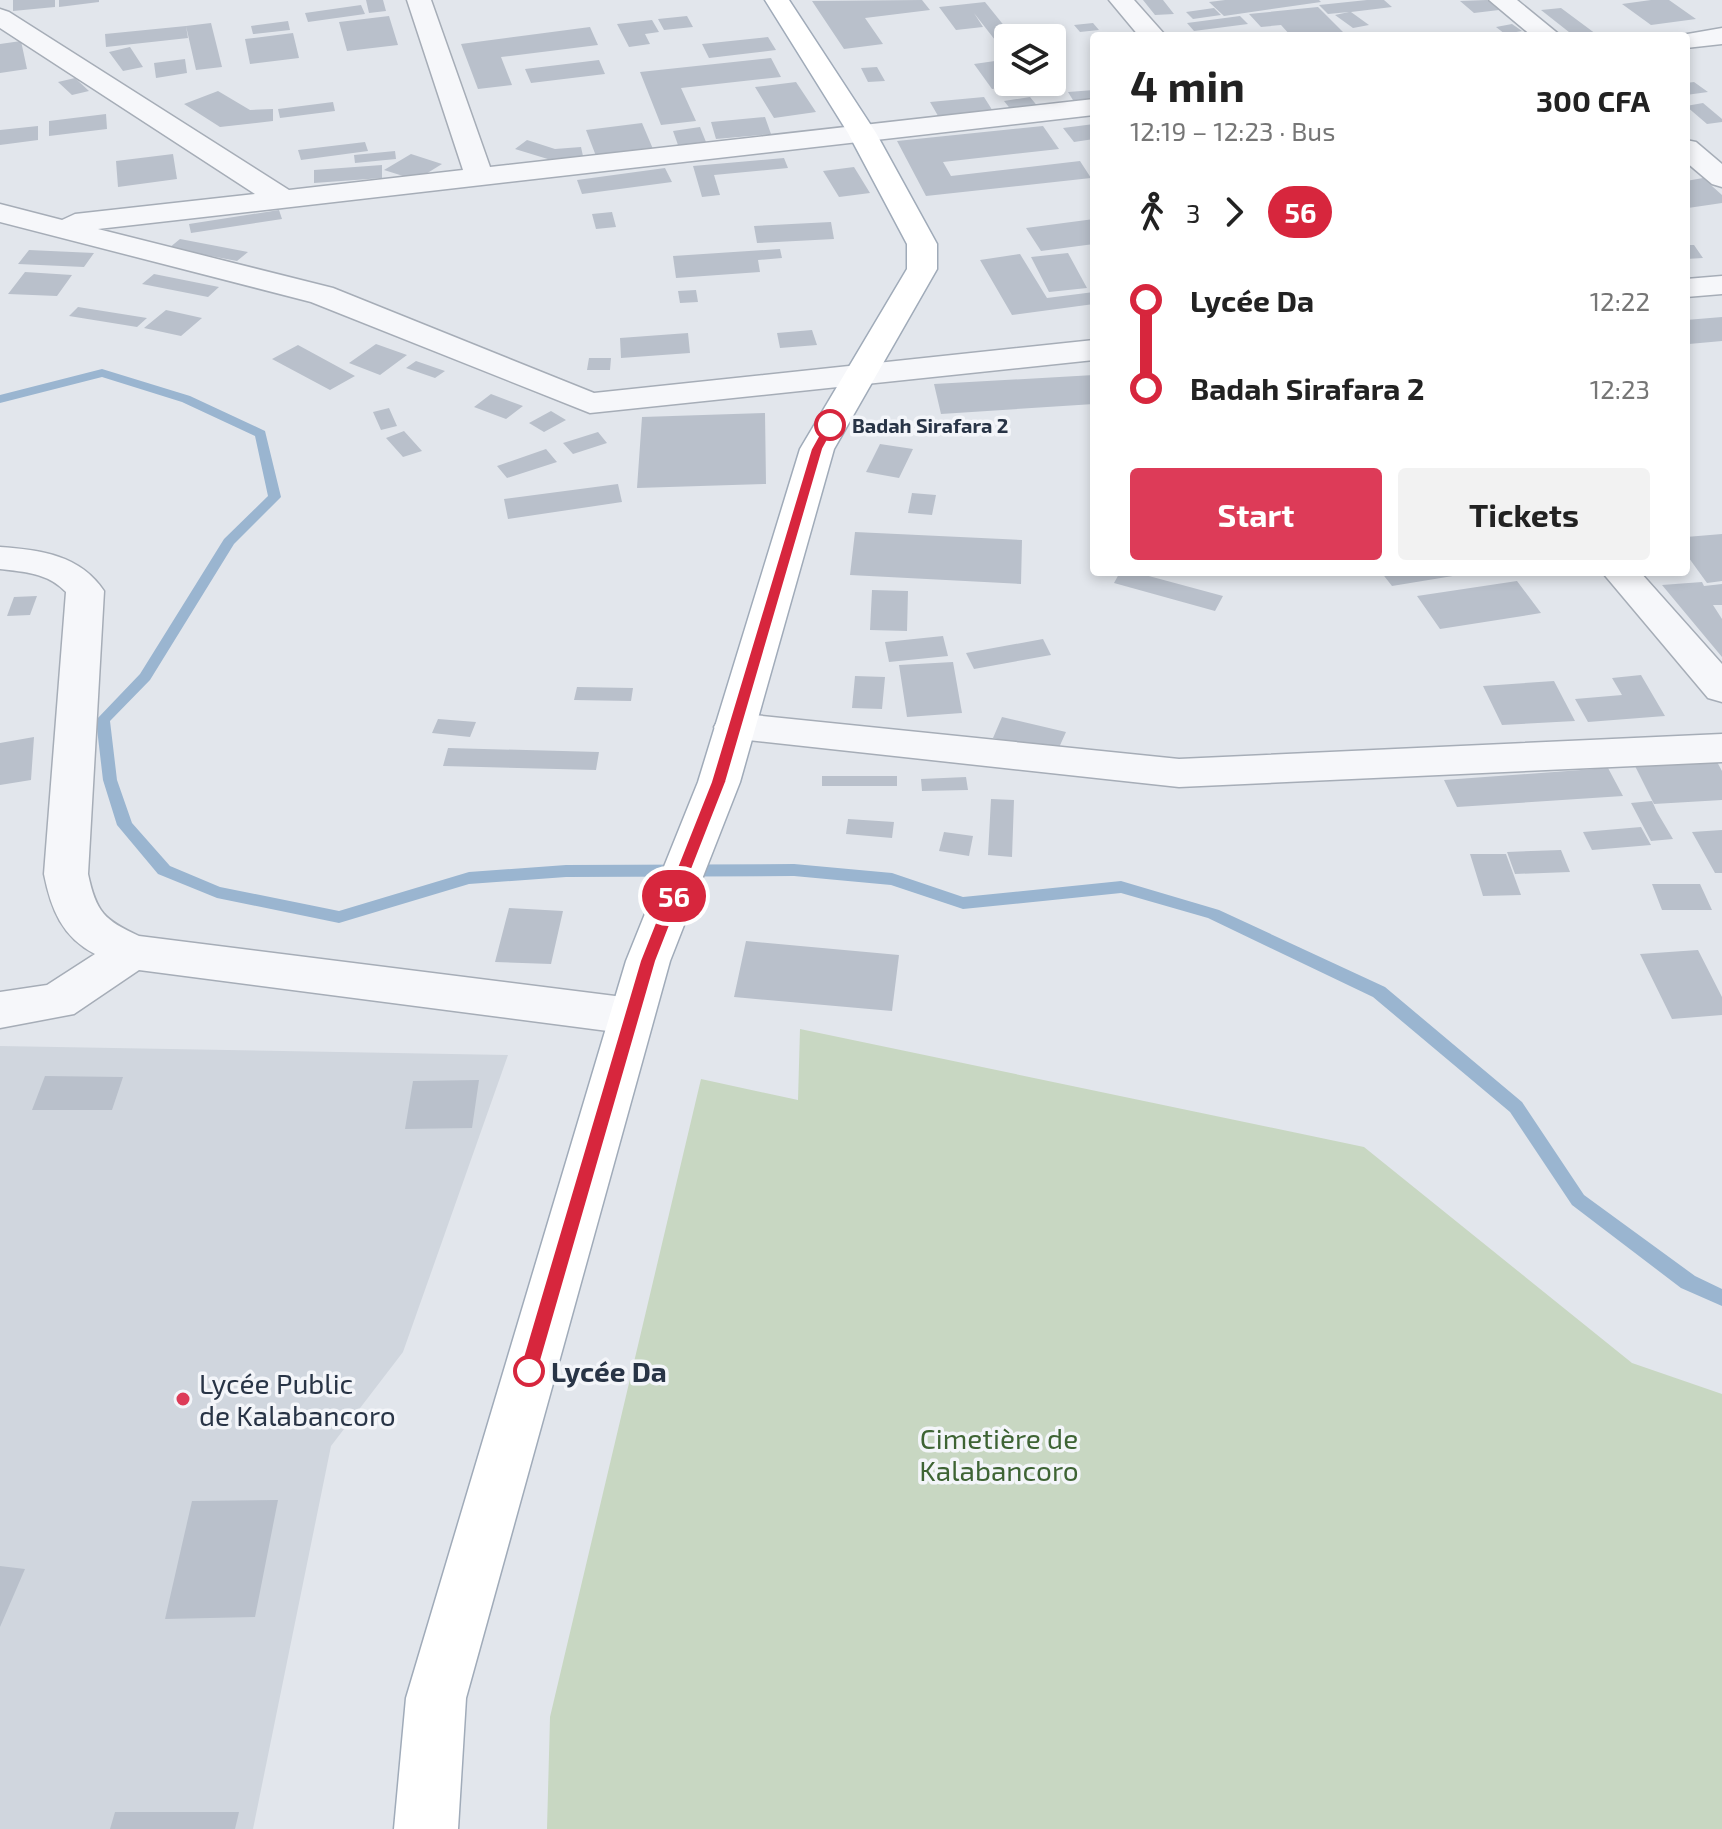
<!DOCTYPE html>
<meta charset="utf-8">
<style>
body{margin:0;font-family:"Exo 2",sans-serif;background:#f2f2f2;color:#222;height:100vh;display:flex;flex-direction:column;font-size:30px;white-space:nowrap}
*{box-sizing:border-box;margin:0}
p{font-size:26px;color:#767676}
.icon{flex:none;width:44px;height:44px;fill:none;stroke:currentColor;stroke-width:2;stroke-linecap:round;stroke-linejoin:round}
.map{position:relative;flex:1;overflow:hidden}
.details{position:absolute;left:1090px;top:32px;width:600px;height:544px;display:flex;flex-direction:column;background:#fff;border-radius:8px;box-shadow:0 4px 12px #0003}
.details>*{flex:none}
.badge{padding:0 16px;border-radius:26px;font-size:28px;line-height:52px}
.tools{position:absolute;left:994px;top:24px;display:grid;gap:16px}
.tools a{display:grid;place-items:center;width:72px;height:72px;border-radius:8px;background:#fff;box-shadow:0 4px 12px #0003;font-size:40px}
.map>.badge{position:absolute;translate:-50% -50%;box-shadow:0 0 0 4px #fff}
.legs{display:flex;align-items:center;gap:12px;height:88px;padding:0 40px;font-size:26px}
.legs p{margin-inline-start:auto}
.headline{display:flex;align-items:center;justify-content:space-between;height:136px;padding:0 40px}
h1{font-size:44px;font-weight:700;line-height:60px}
.action{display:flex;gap:16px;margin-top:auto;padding:16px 40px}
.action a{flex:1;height:92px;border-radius:8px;background:#dd3b58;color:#fff;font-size:32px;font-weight:700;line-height:92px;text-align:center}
.action a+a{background:#f2f2f2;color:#222}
ul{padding:0 40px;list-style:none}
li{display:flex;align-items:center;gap:28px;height:88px;font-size:30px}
li i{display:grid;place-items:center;width:12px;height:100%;margin:0 10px;background:currentColor}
li i::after{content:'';width:20px;height:20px;margin:-10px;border:6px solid;border-radius:50%;background:#fff}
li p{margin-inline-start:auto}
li:first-child i{background:linear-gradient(#0000 50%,currentColor 0)}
li:last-child i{background:linear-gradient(currentColor 50%,#0000 0)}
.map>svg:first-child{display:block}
.built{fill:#d0d6de}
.green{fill:#c8d7c2}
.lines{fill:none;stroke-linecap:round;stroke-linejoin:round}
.stream{fill:#9ab5d0;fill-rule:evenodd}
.building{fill:#b9c0cb}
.minor-casing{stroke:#a6adb7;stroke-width:3}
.major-casing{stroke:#a0abb9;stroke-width:3}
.minor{fill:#f6f7fa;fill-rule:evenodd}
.major{fill:#fff;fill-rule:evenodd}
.line-1{fill:#d7263d;stroke:#fff;stroke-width:2}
.stop-1-dot{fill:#fff;stroke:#d7263d;stroke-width:4}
.poi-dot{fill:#dd3b58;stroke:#f3f5f9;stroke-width:3}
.labels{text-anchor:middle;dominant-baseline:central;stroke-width:7;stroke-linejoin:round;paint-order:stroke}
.far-stop-label{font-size:20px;font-weight:bold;fill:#283446;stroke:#f3f5f9;text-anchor:start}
.near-stop-label{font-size:28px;font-weight:bold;fill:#283446;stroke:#f3f5f9;text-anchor:start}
.near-poi-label{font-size:28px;fill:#283446;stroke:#f3f5f9;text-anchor:start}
.near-park-label{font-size:28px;fill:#3e6434;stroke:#f3f5f9}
</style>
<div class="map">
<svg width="1722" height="1829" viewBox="0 0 1722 1829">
<rect width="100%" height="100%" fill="#e2e6ec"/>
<!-- built -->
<path class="built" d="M0,1046L508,1055L403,1352L331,1446L253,1829H0Z"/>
<!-- green -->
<path class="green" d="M800,1029L1364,1147L1632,1363L1722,1394V1829H547L550,1717L701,1079L798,1100Z"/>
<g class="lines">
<!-- stream -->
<path class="stream" d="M102,369L190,396L265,431L281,497L234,544L150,680L110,721L117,780L132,823L170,866L220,887L339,911L469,872L566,865L794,864L892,873L963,897L1121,881L1219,910L1385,987L1522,1102L1584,1195L1695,1276L1722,1289V1306L1681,1288L1572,1205L1510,1112L1373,997L1208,918L1121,893L963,909L891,885L794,876L566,877L469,884L339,923L217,898L158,874L117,825L103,780L96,720L140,674L224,539L268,496L255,436L182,402L102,377L0,403V395Z"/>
</g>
<!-- building -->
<path class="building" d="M13,0H55V7L13,11Z
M59,0H99V2L59,7Z
M366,0H383L386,11L369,13Z
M922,0L930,10L865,18L883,44L844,49L812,1Z
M1143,0H1163L1174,14L1155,15Z
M1225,0H1319L1321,2L1224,16L1209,2Z
M1367,0H1384L1392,7L1351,12L1369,25L1353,28L1335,15L1349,12L1328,14L1319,5Z
M1487,0L1499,10L1474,13L1460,1Z
M1651,0H1669L1696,19L1651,25L1622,4Z
M985,2L1014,38L995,40L974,13L983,27L956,30L939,7Z
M361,5L365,14L308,22L305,13Z
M1318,7L1347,36H1291L1281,25L1261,27L1249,14Z
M1214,8L1221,15L1193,19L1186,12Z
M1561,8L1596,34L1574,36L1541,10Z
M389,16L398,45L347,51L339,22Z
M687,16L693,27L664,30L658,19Z
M1240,16L1248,24L1194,31L1187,23Z
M652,20L659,32L645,34L650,44L629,47L617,24Z
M288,21L290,30L253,34L251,26Z
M211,23L222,67L196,70L186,26Z
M1093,23L1099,30L1080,32L1074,25Z
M1512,24L1522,31L1505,34L1496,27Z
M186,26L188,38L106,47L105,34Z
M590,27L598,45L501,57L512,85L478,89L461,44Z
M293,33L299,58L250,64L245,39Z
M768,37L776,50L709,58L702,44Z
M21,41L27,69L0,73V44Z
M130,47L143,67L123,71L109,52Z
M771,58L781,77L681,88L696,121L661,125L640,72Z
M185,59L187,73L156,78L154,63Z
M599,60L605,74L531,83L525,69Z
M1002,60L1008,69V82H1018L1021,86L992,89L974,64Z
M877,67L885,81L868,82L861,68Z
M75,78L89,91L72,95L58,82Z
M796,82L816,112L774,118L755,87Z
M1694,82L1708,92L1686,95V83Z
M1094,90V103L1076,105L1068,92Z
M218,91L250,110L273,109V121L220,127L184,104Z
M984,97L996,116L941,121L930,102Z
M1030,97L1039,108L1012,111L1004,101Z
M333,102L335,111L280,118L278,109Z
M1703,103L1722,119V122L1707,124L1686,106Z
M106,114L107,129L49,136V121Z
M765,117L771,134L716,139L711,122Z
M642,123L653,149L596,156L586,130Z
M1094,124V139L1074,142L1063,128Z
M38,126V140L0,145V130Z
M1043,126L1059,149L943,162L951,176L1080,161L1091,178L926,196L897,141Z
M700,127L706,142L678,145L673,131Z
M527,140L555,149L581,147L583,156L551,160L515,149Z
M365,142L368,151L301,160L298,150Z
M395,151L396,159L355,163L354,155Z
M173,154L177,179L118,187L116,161Z
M411,154L442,164L416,180L384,170Z
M784,158L788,168L714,175L720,195L702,197L693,166Z
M382,165V178L314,183V170Z
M854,167L870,193L839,197L823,171Z
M665,168L672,182L582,194L577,180Z
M1703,178L1722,195V203L1688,208L1686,181Z
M279,210L282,219L191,233L189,224Z
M612,212L616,227L596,229L592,214Z
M1094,219V244L1041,251L1026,228Z
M831,222L834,239L757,243L754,226Z
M180,239L248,252L237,261L169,248Z
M1686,245H1694L1703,258L1686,259Z
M780,249L782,258L758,260L760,272L676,278L673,256Z
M29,250L94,253L84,267L18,264Z
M1068,253L1087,288L1049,292L1031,257Z
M1020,254L1047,298L1094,292V304L1012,315L980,260Z
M25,272L72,275L57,296L8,294Z
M154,274L219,287L208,297L142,284Z
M696,290L698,302L680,303L678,291Z
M78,307L147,318L137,327L69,316Z
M166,310L202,318L181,336L144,328Z
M1722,317V341L1689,344L1686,341V320Z
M812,330L817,345L780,348L777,333Z
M688,333L690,353L621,358L620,338Z
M376,344L407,355L380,375L349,363Z
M298,345L355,376L330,390L272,359Z
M589,358H611L610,370H587Z
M416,361L445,371L435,378L406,368Z
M1094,375V404L941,414L934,384Z
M491,394L523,406L506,419L474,407Z
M389,408L397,426L381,430L373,412Z
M551,411L566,420L544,432L529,423Z
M765,413L766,484L637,488L642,417Z
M404,431L422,451L403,457L386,438Z
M598,432L607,443L573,454L563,443Z
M880,444L913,449L899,478L866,472Z
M546,449L557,462L507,478L497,466Z
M618,484L622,502L508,519L504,499Z
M912,493L936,495L932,515L908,513Z
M855,532L1022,540L1021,584L850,575Z
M1722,534V581L1707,583L1686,554V537Z
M1120,572H1134L1223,596L1215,611L1114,583Z
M1381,572H1465V574L1392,586Z
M1517,581L1541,613L1440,629L1417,596Z
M1702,582L1704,586L1722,584V605H1713L1722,619V657L1662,585Z
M872,590L908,591L907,631L870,630Z
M37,596L30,615L7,616L14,597Z
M943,636L948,656L889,662L885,642Z
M1043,639L1051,655L974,669L966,653Z
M953,662L962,713L907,717L899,665Z
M1641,675L1665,716L1588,722L1575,699L1622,695L1612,678Z
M855,676L885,677L882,709L852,708Z
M1554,681L1575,721L1502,725L1483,686Z
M577,687L633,688L631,701L574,700Z
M1002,717L1066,732L1057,752L993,738Z
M438,719L476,722L470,737L432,733Z
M34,737L31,780L0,785V743Z
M448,748L599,752L596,770L443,766Z
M1716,760L1722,771V800L1654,804L1634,764Z
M1608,768L1623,796L1457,807L1444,780Z
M822,776H897V786H822Z
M966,777L968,790L922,791L921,779Z
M991,799L1014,800L1012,857L988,855Z
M1652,801L1657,812L1673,839L1651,841L1631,803Z
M848,819L894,822L892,838L846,834Z
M1641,827L1651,845L1592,850L1583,832Z
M1722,830V873H1715L1692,832Z
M944,832L973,836L969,856L939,851Z
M1561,850L1570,872L1515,874L1507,852Z
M1470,854H1506L1521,895L1483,896Z
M1652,884H1700L1712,910H1662Z
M509,908L563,911L551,964L495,962Z
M746,941L899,955L892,1011L734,997Z
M1698,950L1722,997V1015L1672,1019L1640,954Z
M45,1076L123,1077L112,1110H32Z
M479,1080L472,1128L405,1129L413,1081Z
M278,1500L255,1617L165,1619L192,1501Z
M0,1566L25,1569L0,1627Z
M115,1812H239L235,1829H110Z"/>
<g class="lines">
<defs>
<path id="minor" d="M407,0H431L490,167L1094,99V115L98,229L333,288L594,393L1094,340V360L590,413L311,302L0,222V204L62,220L75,214L255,194L0,28V9L9,12L289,190L463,170Z
M1109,0H1134L1166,36H1139Z
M1489,0H1517L1561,36H1532Z
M1722,28V44L1686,48V36H1676Z
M1686,140L1696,142L1722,164V187L1712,184L1686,162Z
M1722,276V294L1686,297V279Z
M0,547C41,550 80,555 104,591L88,874C96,912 104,920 139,936L631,998L647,1003L654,1016L647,1029L631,1034L139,970L74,1014L0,1028V992L47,985L95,954C62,937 51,909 44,874L66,592C48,573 25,572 0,569Z
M1602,572H1640L1722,664V702L1708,698Z
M734,713L1179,759L1722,734V762L1179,787L720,737L714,727L720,717Z"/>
<path id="major" d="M765,0H789L876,133L937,244V269L834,449L740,782L670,961L466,1698L458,1829H394L406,1698L626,961L698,782L800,449L907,269V244L848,133Z"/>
</defs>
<!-- minor casing -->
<use href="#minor" class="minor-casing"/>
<!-- major casing -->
<use href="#major" class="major-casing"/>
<!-- minor -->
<use href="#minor" class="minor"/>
<!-- major -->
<use href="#major" class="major"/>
</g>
<!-- line-1 -->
<path class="line-1" d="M830,421L836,425L823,449L726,782L656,961L538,1371L535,1377L529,1380L522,1377L519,1371L640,961L711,782L811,449L826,422Z"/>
<!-- markers -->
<g class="stop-1-dot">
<circle cx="830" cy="425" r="14"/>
<circle cx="529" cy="1371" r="14"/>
</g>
<circle class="poi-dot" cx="183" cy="1399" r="8"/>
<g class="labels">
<!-- far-stop labels -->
<g class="far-stop-label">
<text x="852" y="425">Badah Sirafara 2</text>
</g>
<!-- near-stop labels -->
<g class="near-stop-label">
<text x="551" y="1371">Lycée Da</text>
</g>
<!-- near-poi labels -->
<g class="near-poi-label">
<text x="199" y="1383">Lycée Public<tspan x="199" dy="32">de Kalabancoro</tspan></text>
</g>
<!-- near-park labels -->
<g class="near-park-label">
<text x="999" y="1438">Cimetière de<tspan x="999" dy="32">Kalabancoro</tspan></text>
</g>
</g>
</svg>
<div class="tools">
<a><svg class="icon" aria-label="layers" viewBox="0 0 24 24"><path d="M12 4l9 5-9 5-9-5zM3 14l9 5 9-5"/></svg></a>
</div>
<b class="badge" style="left:674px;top:896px;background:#d7263d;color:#fff">56</b>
<section class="details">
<div class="headline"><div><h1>4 min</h1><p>12:19 – 12:23 · Bus</p></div><b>300 CFA</b></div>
<div class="legs"><svg class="icon" aria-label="walk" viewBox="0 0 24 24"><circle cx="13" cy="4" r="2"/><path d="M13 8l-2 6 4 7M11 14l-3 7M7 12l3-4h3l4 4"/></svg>3<svg class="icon" aria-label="forward" viewBox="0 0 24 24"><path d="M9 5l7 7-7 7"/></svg><b class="badge" style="background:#d7263d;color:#fff">56</b></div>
<ul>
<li><i style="color:#d7263d"></i><b>Lycée Da</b><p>12:22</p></li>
<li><i style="color:#d7263d"></i><b>Badah Sirafara 2</b><p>12:23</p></li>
</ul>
<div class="action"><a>Start</a><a>Tickets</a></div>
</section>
</div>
